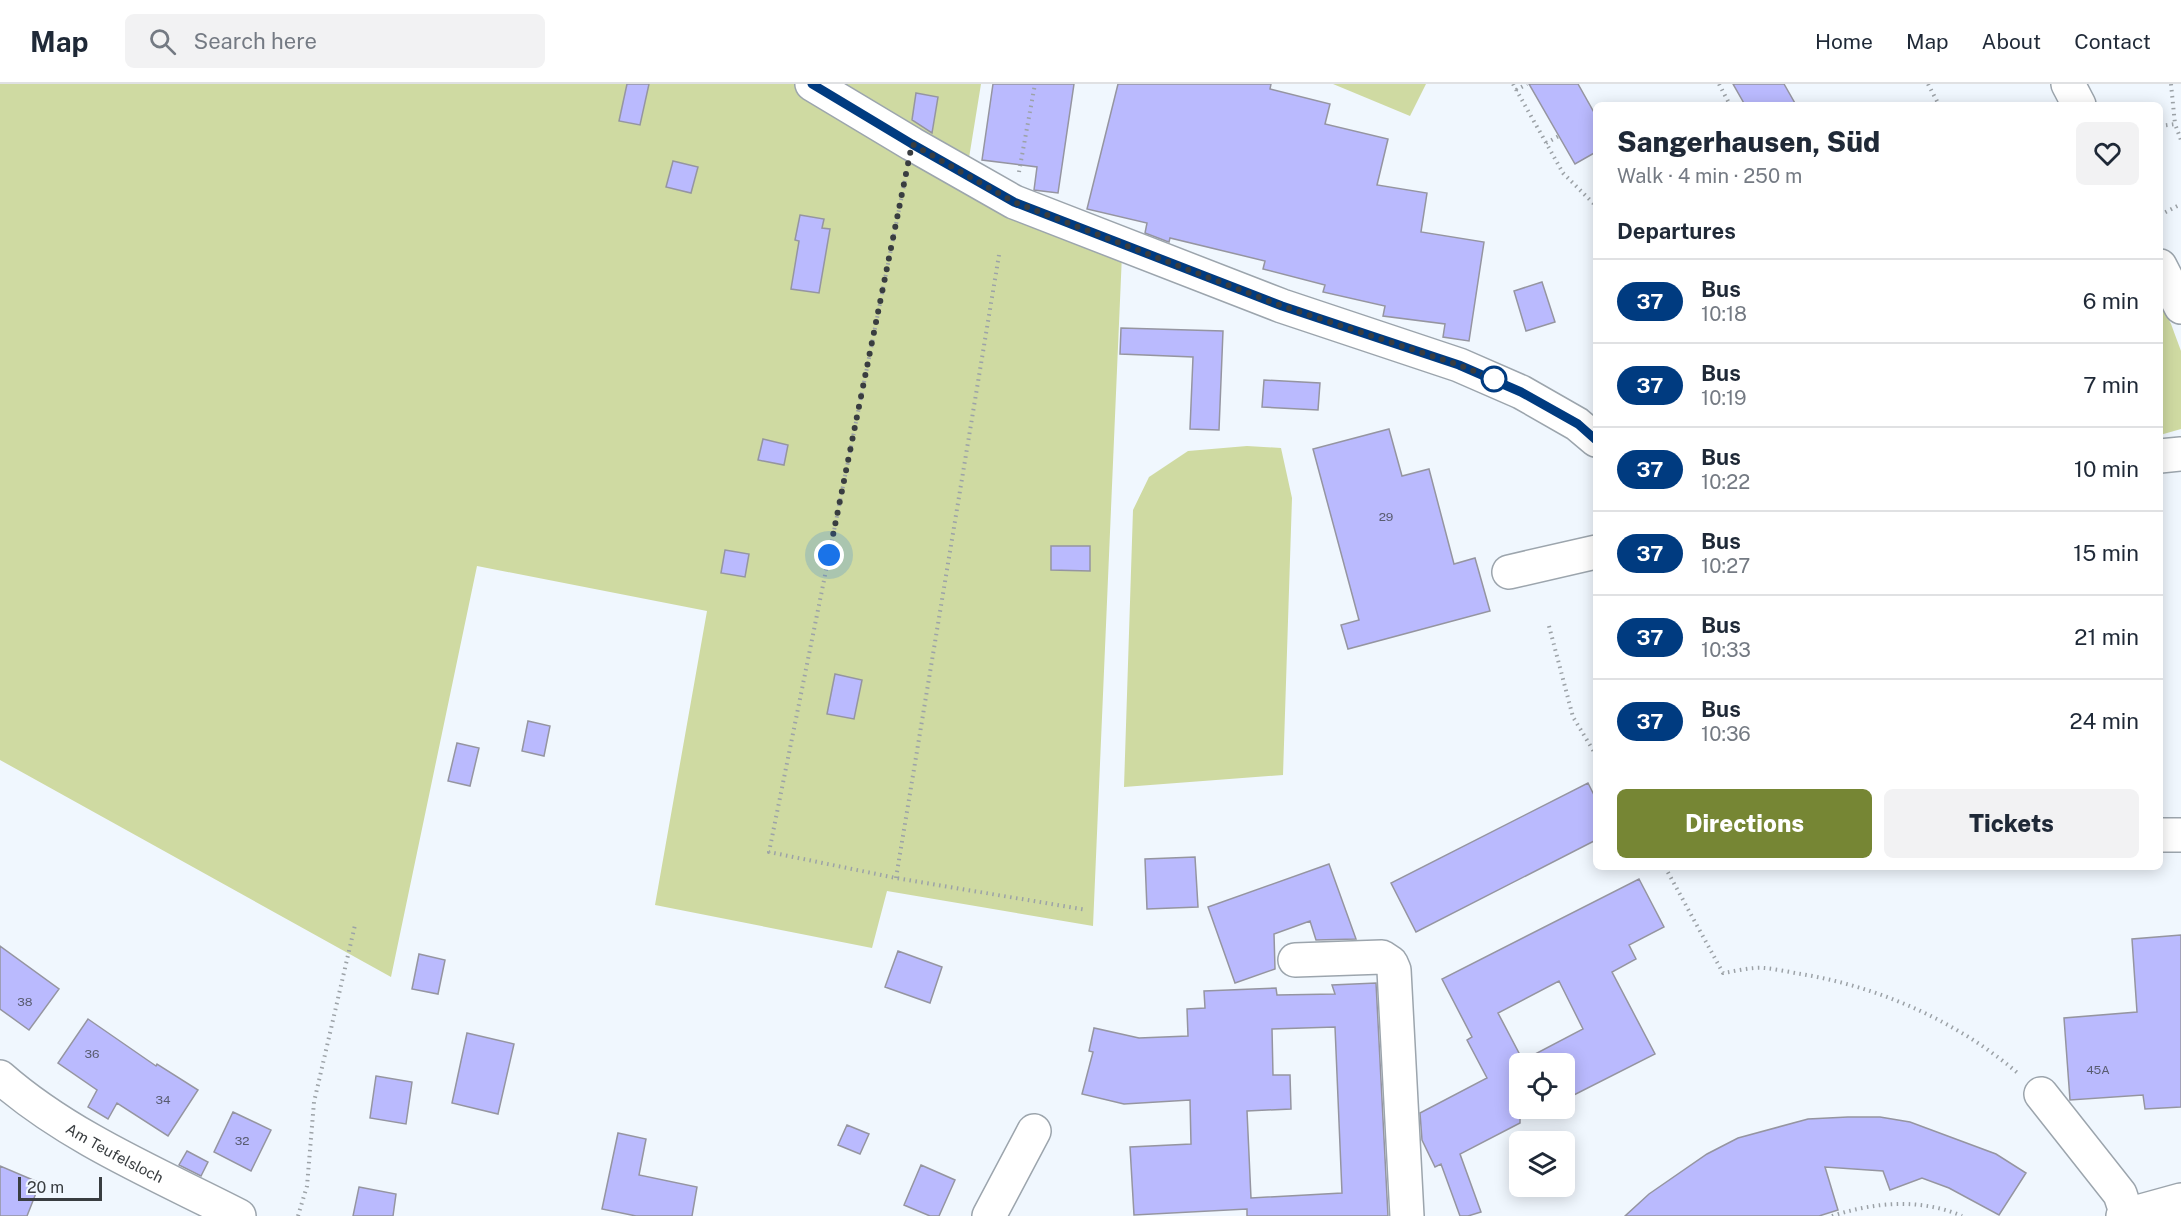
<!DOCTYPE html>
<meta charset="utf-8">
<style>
body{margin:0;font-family:"Public Sans",sans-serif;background:#f2f2f3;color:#1f2937;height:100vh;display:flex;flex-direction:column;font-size:22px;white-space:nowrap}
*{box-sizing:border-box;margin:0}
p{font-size:20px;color:#747a83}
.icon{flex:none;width:33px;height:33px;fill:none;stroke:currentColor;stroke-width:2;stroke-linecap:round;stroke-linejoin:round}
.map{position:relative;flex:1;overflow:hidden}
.drawer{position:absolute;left:1593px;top:18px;width:570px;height:768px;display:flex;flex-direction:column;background:#fff;border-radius:9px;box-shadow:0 3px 15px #0003}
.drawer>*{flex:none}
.badge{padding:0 12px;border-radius:20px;font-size:21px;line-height:39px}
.fabs{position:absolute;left:1509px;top:969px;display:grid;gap:12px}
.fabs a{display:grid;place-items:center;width:66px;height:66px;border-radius:9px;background:#fff;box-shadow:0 3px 15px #0003;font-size:30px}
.scale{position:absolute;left:18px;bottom:15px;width:84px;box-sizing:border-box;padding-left:6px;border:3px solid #393d40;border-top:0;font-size:16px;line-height:21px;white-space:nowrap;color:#393d40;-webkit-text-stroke:4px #f0f7fe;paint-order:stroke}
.you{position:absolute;width:30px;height:30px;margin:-15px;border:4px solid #fff;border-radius:50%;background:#1a73e8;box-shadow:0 0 0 9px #1a73e833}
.map>.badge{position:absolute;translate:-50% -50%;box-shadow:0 0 0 3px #fff}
h2{padding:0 24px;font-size:22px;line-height:54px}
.round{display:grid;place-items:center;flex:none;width:63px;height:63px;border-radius:9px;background:#f2f2f3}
.overview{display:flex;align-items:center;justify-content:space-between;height:102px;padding:0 24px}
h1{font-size:28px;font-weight:800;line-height:45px}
.action{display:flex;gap:12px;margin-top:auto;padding:12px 24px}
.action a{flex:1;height:69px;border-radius:9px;background:#768634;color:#fff;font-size:24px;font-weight:800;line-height:69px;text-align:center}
.action a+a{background:#f2f2f3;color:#1f2937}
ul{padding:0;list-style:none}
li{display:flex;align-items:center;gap:18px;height:84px;padding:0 24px;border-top:2px solid #e0e1e3}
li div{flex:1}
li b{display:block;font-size:22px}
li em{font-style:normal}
li .badge{min-width:66px;font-weight:700;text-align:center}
header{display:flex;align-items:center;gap:36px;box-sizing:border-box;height:84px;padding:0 30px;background:#fff;border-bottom:2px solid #e0e1e3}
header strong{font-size:28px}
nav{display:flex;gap:33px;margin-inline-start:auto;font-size:21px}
.search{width:420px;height:54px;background:#f2f2f3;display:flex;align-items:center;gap:15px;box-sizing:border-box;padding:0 21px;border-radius:9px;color:#747a83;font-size:22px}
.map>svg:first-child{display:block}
.green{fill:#cfdaa2}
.building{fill:#babafe;stroke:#9595a0;stroke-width:1.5;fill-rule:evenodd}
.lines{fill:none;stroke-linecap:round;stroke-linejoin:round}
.minor-casing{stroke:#9ca5ad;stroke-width:36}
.path{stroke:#9ca2a7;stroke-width:4;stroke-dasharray:1.5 4.5;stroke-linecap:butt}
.minor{stroke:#fff;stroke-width:33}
.line-casing{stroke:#fff;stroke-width:14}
.line{stroke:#003b80;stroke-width:9}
.walk{stroke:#393d40;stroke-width:6;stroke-dasharray:0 10.8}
.stop-dot{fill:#fff;stroke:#003b80;stroke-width:3}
.labels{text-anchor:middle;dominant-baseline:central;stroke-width:4.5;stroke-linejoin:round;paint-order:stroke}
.number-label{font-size:12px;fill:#595c70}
.street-label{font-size:15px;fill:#393d40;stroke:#f0f7fe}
</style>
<header>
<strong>Map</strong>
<div class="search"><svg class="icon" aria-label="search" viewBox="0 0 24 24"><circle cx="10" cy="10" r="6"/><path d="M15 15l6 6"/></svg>Search here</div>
<nav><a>Home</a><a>Map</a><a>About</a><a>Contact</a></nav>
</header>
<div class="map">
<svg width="2181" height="1132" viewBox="0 0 2181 1132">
<rect width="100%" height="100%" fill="#f0f7fe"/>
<!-- green -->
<path class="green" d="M0,0H981L969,74L1025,110L1123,147L1093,842L887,807L872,864L655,821L707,527L477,482L391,893L0,676Z
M1333,0H1426L1410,32Z
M2160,218L2171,240L2181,267V345L2160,351Z
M1247,362L1281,364L1292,414L1283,691L1124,703L1133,426L1149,393L1188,367Z"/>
<!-- building -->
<path class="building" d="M627,0H649L640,41L619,37Z
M993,0H1074L1058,109L1034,106L1037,83L982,76Z
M1118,0H1271L1270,5L1330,20L1325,40L1388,55L1377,101L1427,109L1421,148L1484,158L1469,257L1443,253L1445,240L1383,232L1385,222L1323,208L1325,201L1263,185L1265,177L1170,154L1169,158L1166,157L1145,149L1147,139L1087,125Z
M1529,0H1578L1596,32V68L1575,80Z
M1733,0H1784L1796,21H1745Z
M916,9L938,13L932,49L912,36Z
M673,77L698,83L691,109L666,103Z
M800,131L824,135L822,144L830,145L819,209L791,205L799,157L795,156Z
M1542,198L1555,238L1526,247L1514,207Z
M1121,244L1223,247L1219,346L1190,345L1193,273L1120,270Z
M1264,296L1320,299L1318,326L1262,323Z
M1389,345L1402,392L1429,385L1454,480L1475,474L1490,527L1348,565L1341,541L1359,536L1313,365Z
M763,355L788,361L784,381L758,376Z
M1051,462H1090V487L1051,486Z
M725,466L749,470L745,493L721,489Z
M835,590L862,596L854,635L827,630Z
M528,637L550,642L544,672L522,667Z
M457,659L479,664L470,702L448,697Z
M1588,699L1596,715V756L1416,848L1391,799Z
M1195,773L1198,823L1147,825L1145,775Z
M1329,780L1356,855L1316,856L1310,837L1274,850L1275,885L1235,899L1208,823Z
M1639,795L1664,843L1629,861L1636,875L1612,888L1655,970L1564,1016V980H1520V1039L1460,1070L1481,1128L1468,1132H1460L1441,1080L1435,1083L1422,1056L1420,1029L1487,994L1467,956L1472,953L1442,895ZM1559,897L1583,945L1520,978V971L1498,929Z
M2181,851V1023L2145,1025L2143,1011L2070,1016L2064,934L2137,928L2132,855Z
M0,862L59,905L29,946L0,925Z
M898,867L942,883L930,919L885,903Z
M419,870L445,876L438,910L412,905Z
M1376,899L1388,1132H1247V1125L1134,1131L1130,1063L1191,1060L1190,1016L1124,1020L1082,1010L1093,968L1089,967L1094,944L1139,954L1188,952L1187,925L1205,924L1204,907L1276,904L1277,911L1335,910L1332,901ZM1335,943L1342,1109L1251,1114L1247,1027L1291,1025L1290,991H1273L1272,945Z
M88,935L156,982L157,980L198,1006L168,1052L117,1019L108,1035L88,1023L97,1006L58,979Z
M467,949L514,960L498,1030L452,1019Z
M376,992L412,998L406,1040L370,1034Z
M233,1028L271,1046L251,1087L214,1068Z
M1848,1033H1880L1910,1038L1996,1070L2026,1089L1999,1131L1949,1104L1922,1094L1890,1106L1883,1087L1825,1083L1838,1126L1819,1132H1625L1649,1110L1707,1070L1738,1054L1808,1035Z
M847,1041L869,1050L860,1070L838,1061Z
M618,1049L646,1055L639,1091L697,1103L692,1132H636L602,1125Z
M187,1067L208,1078L201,1092L179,1081Z
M921,1081L955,1096L939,1132H930L904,1121Z
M0,1082L40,1099L27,1132H0Z
M359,1103L396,1110L393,1132H353Z"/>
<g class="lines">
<defs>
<g id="minor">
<path d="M812,0L912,60L1014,118L1282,222L1459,281L1521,308L1577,340L1596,356"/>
<path d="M2068,0L2079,21"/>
<path d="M2160,182L2181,223"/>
<path d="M2160,372L2181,370"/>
<path d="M1509,488L1596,468"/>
<path d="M2160,751H2181"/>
<path d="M1295,876L1382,873L1391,879L1394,886L1407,1132"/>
<path id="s1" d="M0,993C68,1053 159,1091 239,1132"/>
<path d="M2041,1010L2120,1110L2127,1131"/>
<path d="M989,1132L1034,1047"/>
<path d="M2123,1132L2181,1116"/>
</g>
</defs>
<!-- minor casing -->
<use href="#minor" class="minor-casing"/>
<!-- path -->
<path class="path" d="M1513,0L1563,89L1596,122
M1719,0L1730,21
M1928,0L1939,21
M2171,0L2175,40
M1516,6L1527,0
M2160,42L2175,40L2181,56
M1546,59L1559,52
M1019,88L1035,0
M906,91L769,768L896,794L1087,826
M2160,131L2181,120
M1549,542L1573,633L1596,671
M1665,783L1723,889C1736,887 1751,883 1764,884C1776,885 1789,888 1801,890C1880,903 1959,938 2020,991
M896,794L999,171
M298,1132L307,1102L314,1018L355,841
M1832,1132C1875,1118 1920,1114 1962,1132"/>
<!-- minor -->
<use href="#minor" class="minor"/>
</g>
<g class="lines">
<defs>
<path id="line" d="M812,0L912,60L1014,118L1282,222L1459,281L1521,308L1578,340L1596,356"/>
</defs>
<!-- line casing -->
<use href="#line" class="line-casing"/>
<!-- line -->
<use href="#line" class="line"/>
<!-- walk -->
<path class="walk" d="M829,471L912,60L1014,118L1282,222L1459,281L1494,295"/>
</g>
<!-- markers -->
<circle class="stop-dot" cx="1494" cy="295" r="12"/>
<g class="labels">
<!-- number labels -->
<g class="number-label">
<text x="1386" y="433">29</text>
<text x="25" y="918">38</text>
<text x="92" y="970">36</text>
<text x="2098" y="986">45A</text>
<text x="163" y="1016">34</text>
<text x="242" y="1057">32</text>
</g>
<!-- street labels -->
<g class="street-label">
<text stroke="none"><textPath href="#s1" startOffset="138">Am Teufelsloch</textPath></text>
</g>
</g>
</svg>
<div class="fabs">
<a><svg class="icon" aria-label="locate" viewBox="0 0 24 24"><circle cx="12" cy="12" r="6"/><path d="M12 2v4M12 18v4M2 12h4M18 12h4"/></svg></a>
<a><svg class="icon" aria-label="layers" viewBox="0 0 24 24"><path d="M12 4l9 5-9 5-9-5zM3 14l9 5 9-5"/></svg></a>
</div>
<div class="scale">20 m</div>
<div class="you" style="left:829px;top:471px"></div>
<section class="drawer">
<div class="overview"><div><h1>Sangerhausen, Süd</h1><p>Walk · 4 min · 250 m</p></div><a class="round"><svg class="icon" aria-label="heart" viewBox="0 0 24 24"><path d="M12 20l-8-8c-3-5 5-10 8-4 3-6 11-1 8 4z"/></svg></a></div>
<h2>Departures</h2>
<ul>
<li><span class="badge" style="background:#003b80;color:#fff">37</span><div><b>Bus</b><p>10:18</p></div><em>6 min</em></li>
<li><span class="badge" style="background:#003b80;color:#fff">37</span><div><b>Bus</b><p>10:19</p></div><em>7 min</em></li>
<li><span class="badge" style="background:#003b80;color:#fff">37</span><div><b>Bus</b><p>10:22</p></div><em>10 min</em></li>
<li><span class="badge" style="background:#003b80;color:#fff">37</span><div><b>Bus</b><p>10:27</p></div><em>15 min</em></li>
<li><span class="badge" style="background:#003b80;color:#fff">37</span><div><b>Bus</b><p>10:33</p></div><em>21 min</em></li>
<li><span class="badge" style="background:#003b80;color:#fff">37</span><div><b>Bus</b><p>10:36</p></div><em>24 min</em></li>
</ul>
<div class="action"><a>Directions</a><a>Tickets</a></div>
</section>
</div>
